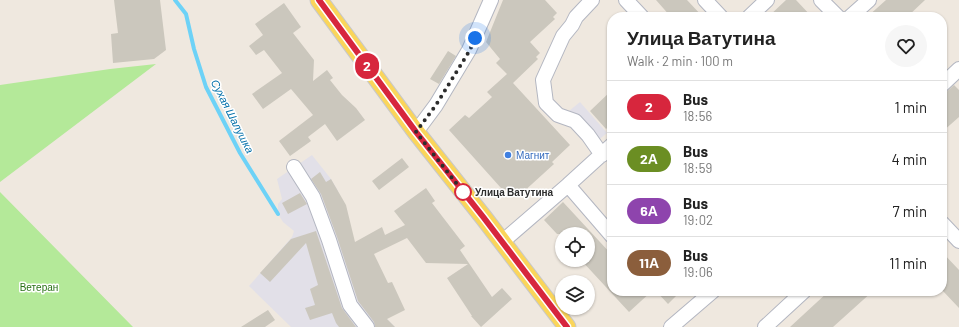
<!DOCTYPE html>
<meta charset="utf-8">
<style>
body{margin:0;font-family:Barlow,sans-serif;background:#f6f6f6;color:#222;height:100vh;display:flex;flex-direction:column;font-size:15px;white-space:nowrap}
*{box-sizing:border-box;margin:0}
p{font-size:13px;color:#767676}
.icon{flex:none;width:22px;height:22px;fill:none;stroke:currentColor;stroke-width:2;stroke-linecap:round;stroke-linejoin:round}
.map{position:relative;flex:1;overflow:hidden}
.panel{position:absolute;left:607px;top:12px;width:340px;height:284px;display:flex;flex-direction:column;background:#fff;border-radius:16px;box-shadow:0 1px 3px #0004}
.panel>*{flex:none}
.badge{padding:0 8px;border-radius:13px;font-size:14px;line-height:26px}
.buttons{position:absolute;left:555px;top:227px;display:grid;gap:8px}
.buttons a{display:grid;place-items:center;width:40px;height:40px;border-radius:50%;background:#fff;box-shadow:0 1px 3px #0004;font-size:20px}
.you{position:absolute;width:20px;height:20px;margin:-10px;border:3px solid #fff;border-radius:50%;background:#1a73e8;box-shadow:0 0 0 6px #1a73e833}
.map>.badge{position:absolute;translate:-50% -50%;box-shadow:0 0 0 2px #fff}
.round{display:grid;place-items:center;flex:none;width:42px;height:42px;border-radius:21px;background:#f6f6f6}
.head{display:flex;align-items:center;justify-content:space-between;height:68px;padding:0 20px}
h1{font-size:19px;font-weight:800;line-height:30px}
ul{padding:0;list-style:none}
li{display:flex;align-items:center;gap:12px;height:52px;padding:0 20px;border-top:1px solid #e0e0e0}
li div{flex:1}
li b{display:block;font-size:15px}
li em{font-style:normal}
li .badge{min-width:44px;font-weight:700;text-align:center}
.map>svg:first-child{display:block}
.industrial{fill:#e2e0e8}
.green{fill:#b4e999}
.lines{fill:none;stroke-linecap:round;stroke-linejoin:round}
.stream{stroke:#6dd2f7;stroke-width:4}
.building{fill:#cbc7bd}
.minor-casing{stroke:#b3b6c1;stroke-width:16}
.major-casing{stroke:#c8c8c8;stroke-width:19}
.minor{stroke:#fff;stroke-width:14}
.major{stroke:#fad55a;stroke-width:17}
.line-casing{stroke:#fff;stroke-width:9}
.line{stroke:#d7263d;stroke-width:6}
.walk{stroke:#2d2d2d;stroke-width:4;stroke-dasharray:0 7.2}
.shop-dot{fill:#3f7fe0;stroke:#fff;stroke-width:1.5}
.stop-dot{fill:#fff;stroke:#d7263d;stroke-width:2}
.labels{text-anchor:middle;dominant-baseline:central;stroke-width:3;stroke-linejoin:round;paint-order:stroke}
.shop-label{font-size:10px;fill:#366cbe;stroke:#fff;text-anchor:start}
.stop-label{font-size:10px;font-weight:bold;fill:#2d2d2d;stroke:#fff;text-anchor:start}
.park-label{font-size:10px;fill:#297216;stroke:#fff}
.water-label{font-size:11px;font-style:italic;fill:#0571aa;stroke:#fff}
</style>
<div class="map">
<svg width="959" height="327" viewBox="0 0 959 327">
<rect width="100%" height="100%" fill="#efe8df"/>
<!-- industrial -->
<path class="industrial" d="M580,102L607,133L596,142L569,111Z
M312,155L331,179L338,191L351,244L387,319L395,327H291L249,286L292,237L294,231L283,222L278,214V204L282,199L277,179Z"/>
<!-- green -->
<path class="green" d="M156,64L0,182V85L110,69Z
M0,192L133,327H0Z"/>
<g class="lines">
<!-- stream -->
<path class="stream" d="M175,0L186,14L194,49L206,87L240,153L278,214"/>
</g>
<!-- building -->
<path class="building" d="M114,0H160L166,50L154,59L113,63L111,34L118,33Z
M503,0H545L557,13L553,17L555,19L530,42L540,53L536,57L538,59L513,83L570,145L552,162L554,164L521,194L501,188L449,130L465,115L469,118L492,97L487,92L507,74L496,63L500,59L486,42Z
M656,0H687L703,17H671Z
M786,0H796L812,17H768Z
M886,0H925L907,17H867Z
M284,3L301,27L293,33L314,60L313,81L327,70L333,78L330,80L342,95L356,108L365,120L337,141L325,124L308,137L311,141L290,156L279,141L313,115L291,89L263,109L252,94L282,73L264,50L256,55L249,46L263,35L255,24Z
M448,51L456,56L439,84L430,79Z
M954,85L959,90V117L942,132V96Z
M612,90V123L606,129L590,111Z
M402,158L409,167L379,190L372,181Z
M320,172L326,182L331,179L346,205L355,242L382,227L385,235L405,225L394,211L426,188L435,201L432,203L465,246L460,250L492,297L502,288L512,299L481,327L471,316H472L447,278L468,264L426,263L407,238L374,254L388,283L392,282L405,310L387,319L395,327H375L374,322L358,301L337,237L321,194L311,179Z
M300,193L307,204L288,214L282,203Z
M563,202L612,255V291H652L629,312L581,260H588V234H557L544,220Z
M316,231L342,308L356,327H339L336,323L332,313L310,320L305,308L315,305L310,289L318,285L306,243L270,282L260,273L291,239Z
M942,252L959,270V308L942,290Z
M656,291H681L668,304Z
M829,291H873L833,327H790Z
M268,310L275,320L265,327H241Z"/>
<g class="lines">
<defs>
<path id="minor" d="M592,0L576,17L572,25L563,36L543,80L546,103L558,115L575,121L588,135L602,155
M626,0L642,17
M705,0L721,17
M821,0L838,17
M749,17L767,0
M850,17L869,0
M942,85L959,69
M416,132L436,105L469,50L491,0
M294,167L313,197L329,240L350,305L367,327
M568,185L612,236
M942,223L959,241
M502,242L568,185L612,145
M671,327L713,291
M765,327L804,291"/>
<path id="major" d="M319,0L416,132L484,218L567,327"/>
</defs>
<!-- minor casing -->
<use href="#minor" class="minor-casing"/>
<!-- major casing -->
<use href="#major" class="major-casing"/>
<!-- minor -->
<use href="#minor" class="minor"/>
<!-- major -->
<use href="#major" class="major"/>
</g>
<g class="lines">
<defs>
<path id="line" d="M319,0L416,132L484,218L567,327"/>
</defs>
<!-- line casing -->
<use href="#line" class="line-casing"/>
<!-- line -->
<use href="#line" class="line"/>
<!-- walk -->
<path class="walk" d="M463,192L464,193L416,132L436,105L470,50L475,38"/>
</g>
<!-- markers -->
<circle class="shop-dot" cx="508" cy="155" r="4"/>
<circle class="stop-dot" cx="463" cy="192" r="8"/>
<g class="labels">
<!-- shop labels -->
<g class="shop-label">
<text x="516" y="155">Магнит</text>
</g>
<!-- stop labels -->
<g class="stop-label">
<text x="475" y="192">Улица Ватутина</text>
</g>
<!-- park labels -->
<g class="park-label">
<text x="39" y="287">Ветеран</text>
</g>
<!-- water labels -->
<g class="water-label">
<text transform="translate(233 116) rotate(63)">Сухая Шалушка</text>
</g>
</g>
</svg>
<div class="buttons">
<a><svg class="icon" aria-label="locate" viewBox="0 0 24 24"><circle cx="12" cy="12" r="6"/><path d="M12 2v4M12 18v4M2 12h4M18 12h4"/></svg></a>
<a><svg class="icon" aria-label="layers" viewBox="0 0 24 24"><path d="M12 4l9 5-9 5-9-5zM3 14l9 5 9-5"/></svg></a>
</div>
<div class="you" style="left:475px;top:38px"></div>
<b class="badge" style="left:367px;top:66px;background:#d7263d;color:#fff">2</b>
<section class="panel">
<div class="head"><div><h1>Улица Ватутина</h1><p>Walk · 2 min · 100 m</p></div><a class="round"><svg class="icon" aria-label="heart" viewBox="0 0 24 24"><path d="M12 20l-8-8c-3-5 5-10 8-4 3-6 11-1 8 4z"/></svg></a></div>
<ul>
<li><span class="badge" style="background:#d7263d;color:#fff">2</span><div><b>Bus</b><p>18:56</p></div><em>1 min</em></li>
<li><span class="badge" style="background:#6b8e23;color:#fff">2А</span><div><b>Bus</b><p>18:59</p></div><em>4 min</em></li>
<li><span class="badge" style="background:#8e44ad;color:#fff">6А</span><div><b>Bus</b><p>19:02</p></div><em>7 min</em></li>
<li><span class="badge" style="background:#8b5e3c;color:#fff">11А</span><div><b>Bus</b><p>19:06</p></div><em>11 min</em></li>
</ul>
</section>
</div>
